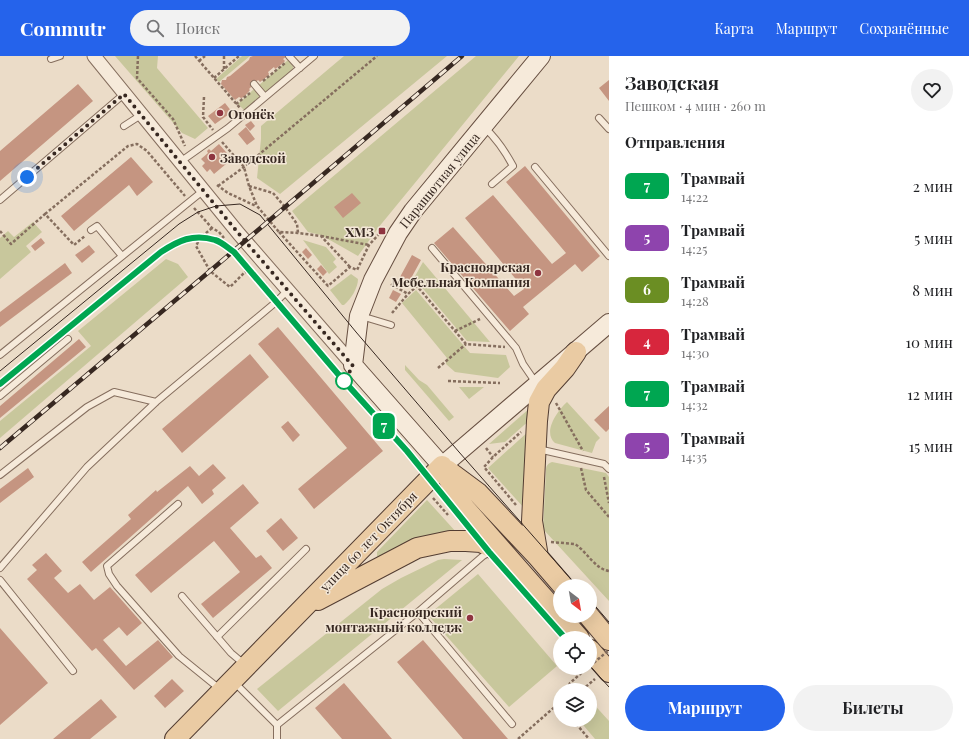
<!DOCTYPE html>
<html lang="ru">
<meta charset="utf-8">
<style>
body{margin:0;font-family:"Playfair Display",serif;background:#f2f2f2;color:#202124;height:100vh;display:flex;flex-direction:column;font-size:15px;white-space:nowrap}
*{box-sizing:border-box;margin:0}
p{font-size:13px;color:#757577}
.icon{flex:none;width:22px;height:22px;fill:none;stroke:currentColor;stroke-width:2;stroke-linecap:round;stroke-linejoin:round}
.map{position:relative;flex:1;overflow:hidden}
.sheet{display:flex;flex-direction:column;background:#fff;width:360px}
.sheet>*{flex:none}
.badge{padding:0 8px;border-radius:6px;font-size:14px;line-height:26px}
.needle{width:26px;rotate:149deg}
.tools{position:absolute;left:553px;top:523px;display:grid;gap:8px}
.tools a{display:grid;place-items:center;width:44px;height:44px;border-radius:50%;background:#fff;box-shadow:0 4px 16px #0002;font-size:20px}
.you{position:absolute;width:20px;height:20px;margin:-10px;border:3px solid #fff;border-radius:50%;background:#1a73e8;box-shadow:0 0 0 6px #1a73e833}
.map>.badge{position:absolute;translate:-50% -50%;box-shadow:0 0 0 2px #fff}
h2{padding:0 16px;font-size:15px;line-height:36px}
.round{display:grid;place-items:center;flex:none;width:42px;height:42px;border-radius:21px;background:#f2f2f2}
.summary{display:flex;align-items:center;justify-content:space-between;height:68px;padding:0 16px}
h1{font-size:19px;font-weight:700;line-height:30px}
.button{display:flex;gap:8px;margin-top:auto;padding:8px 16px}
.button a{flex:1;height:46px;border-radius:24px;background:#2563eb;color:#fff;font-size:16px;font-weight:700;line-height:46px;text-align:center}
.button a+a{background:#f2f2f2;color:#202124}
ul{padding:0;list-style:none}
li{display:flex;align-items:center;gap:12px;height:52px;padding:0 16px}
li div{flex:1}
li b{display:block;font-size:15px}
li em{font-style:normal}
li .badge{min-width:44px;font-weight:700;text-align:center}
header{display:flex;align-items:center;gap:24px;box-sizing:border-box;height:56px;padding:0 20px;background:#2563eb;color:#fff}
header strong{font-size:19px}
nav{display:flex;gap:22px;margin-inline-start:auto;font-size:14px}
.search{width:280px;height:36px;background:#f2f2f2;display:flex;align-items:center;gap:10px;box-sizing:border-box;padding:0 14px;border-radius:22px;color:#757577;font-size:15px}
main{display:flex;flex:1;min-height:0}
.map>svg:first-child{display:block}
.green{fill:#c8c79c}
.building{fill:#c59581}
.lines{fill:none;stroke-linecap:round;stroke-linejoin:round}
.service-casing{stroke:#856e5e;stroke-width:8}
.minor-casing{stroke:#856e5e;stroke-width:15}
.secondary-casing{stroke:#674f41;stroke-width:20}
.primary-casing{stroke:#533d32;stroke-width:22}
.path{stroke:#856e5e;stroke-width:2.5;stroke-dasharray:3 2;stroke-linecap:butt}
.service{stroke:#f6eada;stroke-width:6}
.minor{stroke:#f6eada;stroke-width:13}
.secondary{stroke:#f6eada;stroke-width:18}
.primary{stroke:#eacba3;stroke-width:20}
.tram{stroke:#372821;stroke-width:1}
.rail-casing{stroke:#372821;stroke-width:4.5}
.rail{stroke:#f3e7d7;stroke-width:3;stroke-dasharray:9;stroke-linecap:butt}
.path-bridge{stroke:#856e5e;stroke-width:2.5;stroke-dasharray:3 2;stroke-linecap:butt}
.line-casing{stroke:#fff;stroke-width:9}
.line{stroke:#00a651;stroke-width:6}
.walk{stroke:#372821;stroke-width:4;stroke-dasharray:0 7.2}
.poi-dot{fill:#8e3440;stroke:#f3e7d7;stroke-width:1.5}
.stop-dot{fill:#fff;stroke:#00a651;stroke-width:2}
.labels{text-anchor:middle;dominant-baseline:central;stroke-width:3;stroke-linejoin:round;paint-order:stroke}
.poi-label{font-size:13px;font-weight:bold;fill:#372821;stroke:#f3e7d7;text-anchor:end}
.street-label{font-size:13px;fill:#372821;stroke:#f3e7d7}
</style>
<header>
<strong>Commutr</strong>
<div class="search"><svg class="icon" aria-label="search" viewBox="0 0 24 24"><circle cx="10" cy="10" r="6"/><path d="M15 15l6 6"/></svg>Поиск</div>
<nav><a>Карта</a><a>Маршрут</a><a>Сохранённые</a></nav>
</header>
<main>
<div class="map">
<svg width="609" height="683" viewBox="0 0 609 683">
<rect width="100%" height="100%" fill="#ebdcc8"/>
<!-- green -->
<path class="green" d="M115,0H158L157,12L208,72L195,83L182,77Z
M242,0H250L219,26L216,23Z
M344,0H447L280,138L257,122L261,83V70Z
M476,0H519L378,172L358,200L321,179L308,176L292,155Z
M288,4L293,10V14L267,36H263L258,30Z
M254,33L259,39V43L245,55L238,48Z
M33,166L42,176L26,190L31,196L0,223V182L8,175L14,181Z
M303,184L326,191L336,203L333,206L337,211L329,218Z
M166,203L178,208L188,221L0,382V365L91,290L78,275Z
M423,206L490,286L467,285L414,222Z
M351,218L358,223C358,232 351,243 344,249H342L330,234Z
M416,234L470,297L506,299L510,311L498,322L455,316L446,308L447,302L402,247Z
M405,309L419,324L427,329L454,361L449,365L405,314Z
M459,331H484L469,343Z
M567,346L600,382L596,386L592,397L555,387C542,376 558,354 567,346Z
M530,352L531,363L505,386L489,388Z
M530,374L525,453L488,412Z
M552,406L606,417L609,421V545L543,473L546,415C546,410 547,408 552,406Z
M427,444L457,477L377,502V496Z
M444,503L462,504L278,655L257,633L382,533L401,522L438,504Z
M478,518L557,610L509,651L428,559Z
M590,644L609,665V683H595L579,664H590Z"/>
<!-- building -->
<path class="building" d="M253,0H287L283,3L285,5L283,7L278,11L275,13L274,11L268,16L269,18L268,20L260,26L258,24L249,33L250,34L244,41L241,42L239,41L235,44L221,28L222,24H226L227,21L230,20L249,4L250,1Z
M609,24V45L599,32Z
M78,28L93,45L0,125V95Z
M225,47L232,56L215,68L208,60Z
M251,65L255,70L250,75L245,69Z
M246,71L255,83L247,89L238,78Z
M219,88L232,103L214,118L210,113L207,116L202,110L205,107L201,103L208,97L207,95L209,93L211,95Z
M131,101L153,126L137,140L129,129L74,175L61,160Z
M525,110L600,200L582,216L575,208L523,251L529,258L510,275L434,187L453,171L514,240L524,233L465,162L493,139L552,208L566,197L506,126Z
M352,137L361,147L343,162L334,151Z
M41,182L45,187L35,195L31,190Z
M89,189L95,196L82,207L75,199Z
M306,192L312,199L308,203L302,196Z
M412,199L421,204L409,226L400,221Z
M65,207L72,217L0,271V256Z
M321,209L327,216L323,220L317,213Z
M393,234L401,238L396,246L389,242Z
M278,271L383,395L314,453L298,433L347,392L258,288Z
M79,283L86,291L0,362V350Z
M250,298L269,321L182,397L162,373Z
M609,350V373L606,376L594,364Z
M288,365L300,379L293,386L281,371Z
M213,408L226,422L212,434L214,438L202,448L188,430L91,516L82,506L131,463L128,459L156,434L157,436L190,410L199,420Z
M28,412L34,421L0,447V433Z
M243,428L259,447L230,472L256,502L261,499L272,512L213,562L201,548L240,516L214,485L151,537L135,519Z
M281,462L298,482L283,495L266,475Z
M46,497L62,515L54,522L68,537L80,528L94,544L110,531L142,567L127,580L119,571L103,584L126,610L158,584L173,601L134,634L96,592L92,595L27,523L37,514L32,509Z
M0,572L48,627L0,669Z
M423,584L508,683H463L397,606Z
M172,623L184,635L165,652L154,640Z
M344,627L392,683H342L315,652Z
M101,643L117,661L90,683H53Z"/>
<g class="lines">
<defs>
<path id="service" d="M289,0L300,12
M51,3L60,0
M254,28L265,41
M599,62L609,73
M124,70L141,59
M484,71C496,82 505,95 513,110L492,128
M180,106L228,72L314,0
M535,111L609,200
M0,144L124,38
M91,174L97,170L122,200
M432,192L516,292L523,308L536,327
M361,260L391,269
M0,299L204,134
M0,340L68,283
M538,393L604,408L609,413
M0,419L87,351L114,336L156,346
M178,448L107,510L109,518L117,530L179,600L221,634
M0,512L87,411L156,346L276,246L288,234
M0,524L73,615
M182,540L231,597L244,608
M418,556L512,668
M217,581L306,493
M234,626L277,669V683
M277,669L418,556L483,500L490,496"/>
<path id="minor" d="M94,0L239,178L353,309"/>
<path id="secondary" d="M541,0L413,155L398,177L373,224L359,260L353,309L442,410L609,267"/>
<path id="primary" d="M442,410L462,449L579,582
M447,414L478,437L538,501L563,530
M538,501L532,465L537,365L539,346L546,333L565,312L576,296
M318,544L417,492L450,485H466L481,486L500,496
M589,560L609,584
M590,594L609,616
M175,683L442,410"/>
</defs>
<!-- service casing -->
<use href="#service" class="service-casing"/>
<!-- minor casing -->
<use href="#minor" class="minor-casing"/>
<!-- secondary casing -->
<use href="#secondary" class="secondary-casing"/>
<!-- primary casing -->
<use href="#primary" class="primary-casing"/>
<!-- path -->
<path class="path" d="M138,0L137,22L173,63L185,90
M195,0L240,52
M224,0V13
M199,5L205,0
M214,22L239,0
M263,25L285,7
M204,41L203,61L213,74
M236,48L250,37
M222,86L244,111L249,130L257,150L279,176L298,177L321,180L350,211
M217,129L228,137L256,150
M218,130L244,111L377,0
M249,130L273,137L285,151L297,168L298,177
M194,152L212,172L219,176L224,182
M45,158L128,90L137,88L147,95L185,140
M212,172L200,182L196,190L210,215L230,231L245,216L256,217
M0,175L11,188L45,158L74,189L85,180
M279,176L328,230L350,211L357,214L369,189L379,178
M321,180L369,189
M265,227L268,242
M391,228L408,238
M392,257L408,238L417,230L466,288L505,291
M455,275L480,263
M438,312L466,288
M448,325L500,327
M556,347L583,395
M486,392L493,401
M581,412L586,434L609,461
M604,421L609,447
M433,442L448,459
M516,449L484,411L493,401L521,376
M551,486L575,488C587,496 595,513 609,515
M567,634L570,627L587,612
M582,634L595,623
M573,664L589,683
M518,683L558,648"/>
<!-- service -->
<use href="#service" class="service"/>
<!-- minor -->
<use href="#minor" class="minor"/>
<!-- secondary -->
<use href="#secondary" class="secondary"/>
<!-- primary -->
<use href="#primary" class="primary"/>
<!-- tram -->
<path class="tram" d="M0,315L179,168L198,156L216,150L240,148L260,159L356,276L459,396L577,530
M0,328L161,196C178,185 194,177 215,184C222,186 228,192 234,197L344,325L407,395L489,496L565,582
M590,544L609,566
M590,610L609,631"/>
<defs>
<path id="rail" d="M0,392L210,215L462,0"/>
</defs>
<!-- rail casing -->
<use href="#rail" class="rail-casing"/>
<!-- rail -->
<use href="#rail" class="rail"/>
<!-- path-bridge -->
<path class="path-bridge" d="M590,610L609,594"/>
</g>
<g class="lines">
<defs>
<path id="line" d="M0,328L161,196C178,185 193,177 215,184C222,186 228,192 234,196L344,325L407,395L489,496L565,582"/>
</defs>
<!-- line casing -->
<use href="#line" class="line-casing"/>
<!-- line -->
<use href="#line" class="line"/>
<!-- walk -->
<path class="walk" d="M27,121L124,38L239,178L353,310L344,325"/>
</g>
<!-- markers -->
<g class="poi-dot">
<circle cx="220" cy="57" r="4"/>
<circle cx="212" cy="101" r="4"/>
<rect x="378" y="171" width="8" height="8" rx="2"/>
<circle cx="538" cy="217" r="4"/>
<circle cx="470" cy="562" r="4"/>
</g>
<circle class="stop-dot" cx="344" cy="325" r="8"/>
<g class="labels">
<!-- poi labels -->
<g class="poi-label">
<text x="228" y="57" text-anchor="start">Огонёк</text>
<text x="220" y="101" text-anchor="start">Заводской</text>
<text x="374" y="175">ХМЗ</text>
<text x="530" y="210">Красноярская<tspan x="530" dy="15">Мебельная Компания</tspan></text>
<text x="462" y="555">Красноярский<tspan x="462" dy="15">монтажный колледж</tspan></text>
</g>
<!-- street labels -->
<g class="street-label">
<text transform="translate(439 124) rotate(-51)">Парашютная улица</text>
<text transform="translate(368 485) rotate(-46)">улица 60 лет Октября</text>
</g>
</g>
</svg>
<div class="tools">
<a><svg class="needle" viewBox="-14 -14 28 28"><path d="M0-13l5 13h-10z" fill="#e53935"/><path d="M0 13l5-13h-10z" fill="#757577"/></svg></a>
<a><svg class="icon" aria-label="locate" viewBox="0 0 24 24"><circle cx="12" cy="12" r="6"/><path d="M12 2v4M12 18v4M2 12h4M18 12h4"/></svg></a>
<a><svg class="icon" aria-label="layers" viewBox="0 0 24 24"><path d="M12 4l9 5-9 5-9-5zM3 14l9 5 9-5"/></svg></a>
</div>
<div class="you" style="left:27px;top:121px"></div>
<b class="badge" style="left:384px;top:370px;background:#00a651;color:#fff">7</b>
</div>
<section class="sheet">
<div class="summary"><div><h1>Заводская</h1><p>Пешком · 4 мин · 260 m</p></div><a class="round"><svg class="icon" aria-label="heart" viewBox="0 0 24 24"><path d="M12 20l-8-8c-3-5 5-10 8-4 3-6 11-1 8 4z"/></svg></a></div>
<h2>Отправления</h2>
<ul>
<li><span class="badge" style="background:#00a651;color:#fff">7</span><div><b>Трамвай</b><p>14:22</p></div><em>2 мин</em></li>
<li><span class="badge" style="background:#8e44ad;color:#fff">5</span><div><b>Трамвай</b><p>14:25</p></div><em>5 мин</em></li>
<li><span class="badge" style="background:#6b8e23;color:#fff">6</span><div><b>Трамвай</b><p>14:28</p></div><em>8 мин</em></li>
<li><span class="badge" style="background:#d7263d;color:#fff">4</span><div><b>Трамвай</b><p>14:30</p></div><em>10 мин</em></li>
<li><span class="badge" style="background:#00a651;color:#fff">7</span><div><b>Трамвай</b><p>14:32</p></div><em>12 мин</em></li>
<li><span class="badge" style="background:#8e44ad;color:#fff">5</span><div><b>Трамвай</b><p>14:35</p></div><em>15 мин</em></li>
</ul>
<div class="button"><a>Маршрут</a><a>Билеты</a></div>
</section>
</main>
